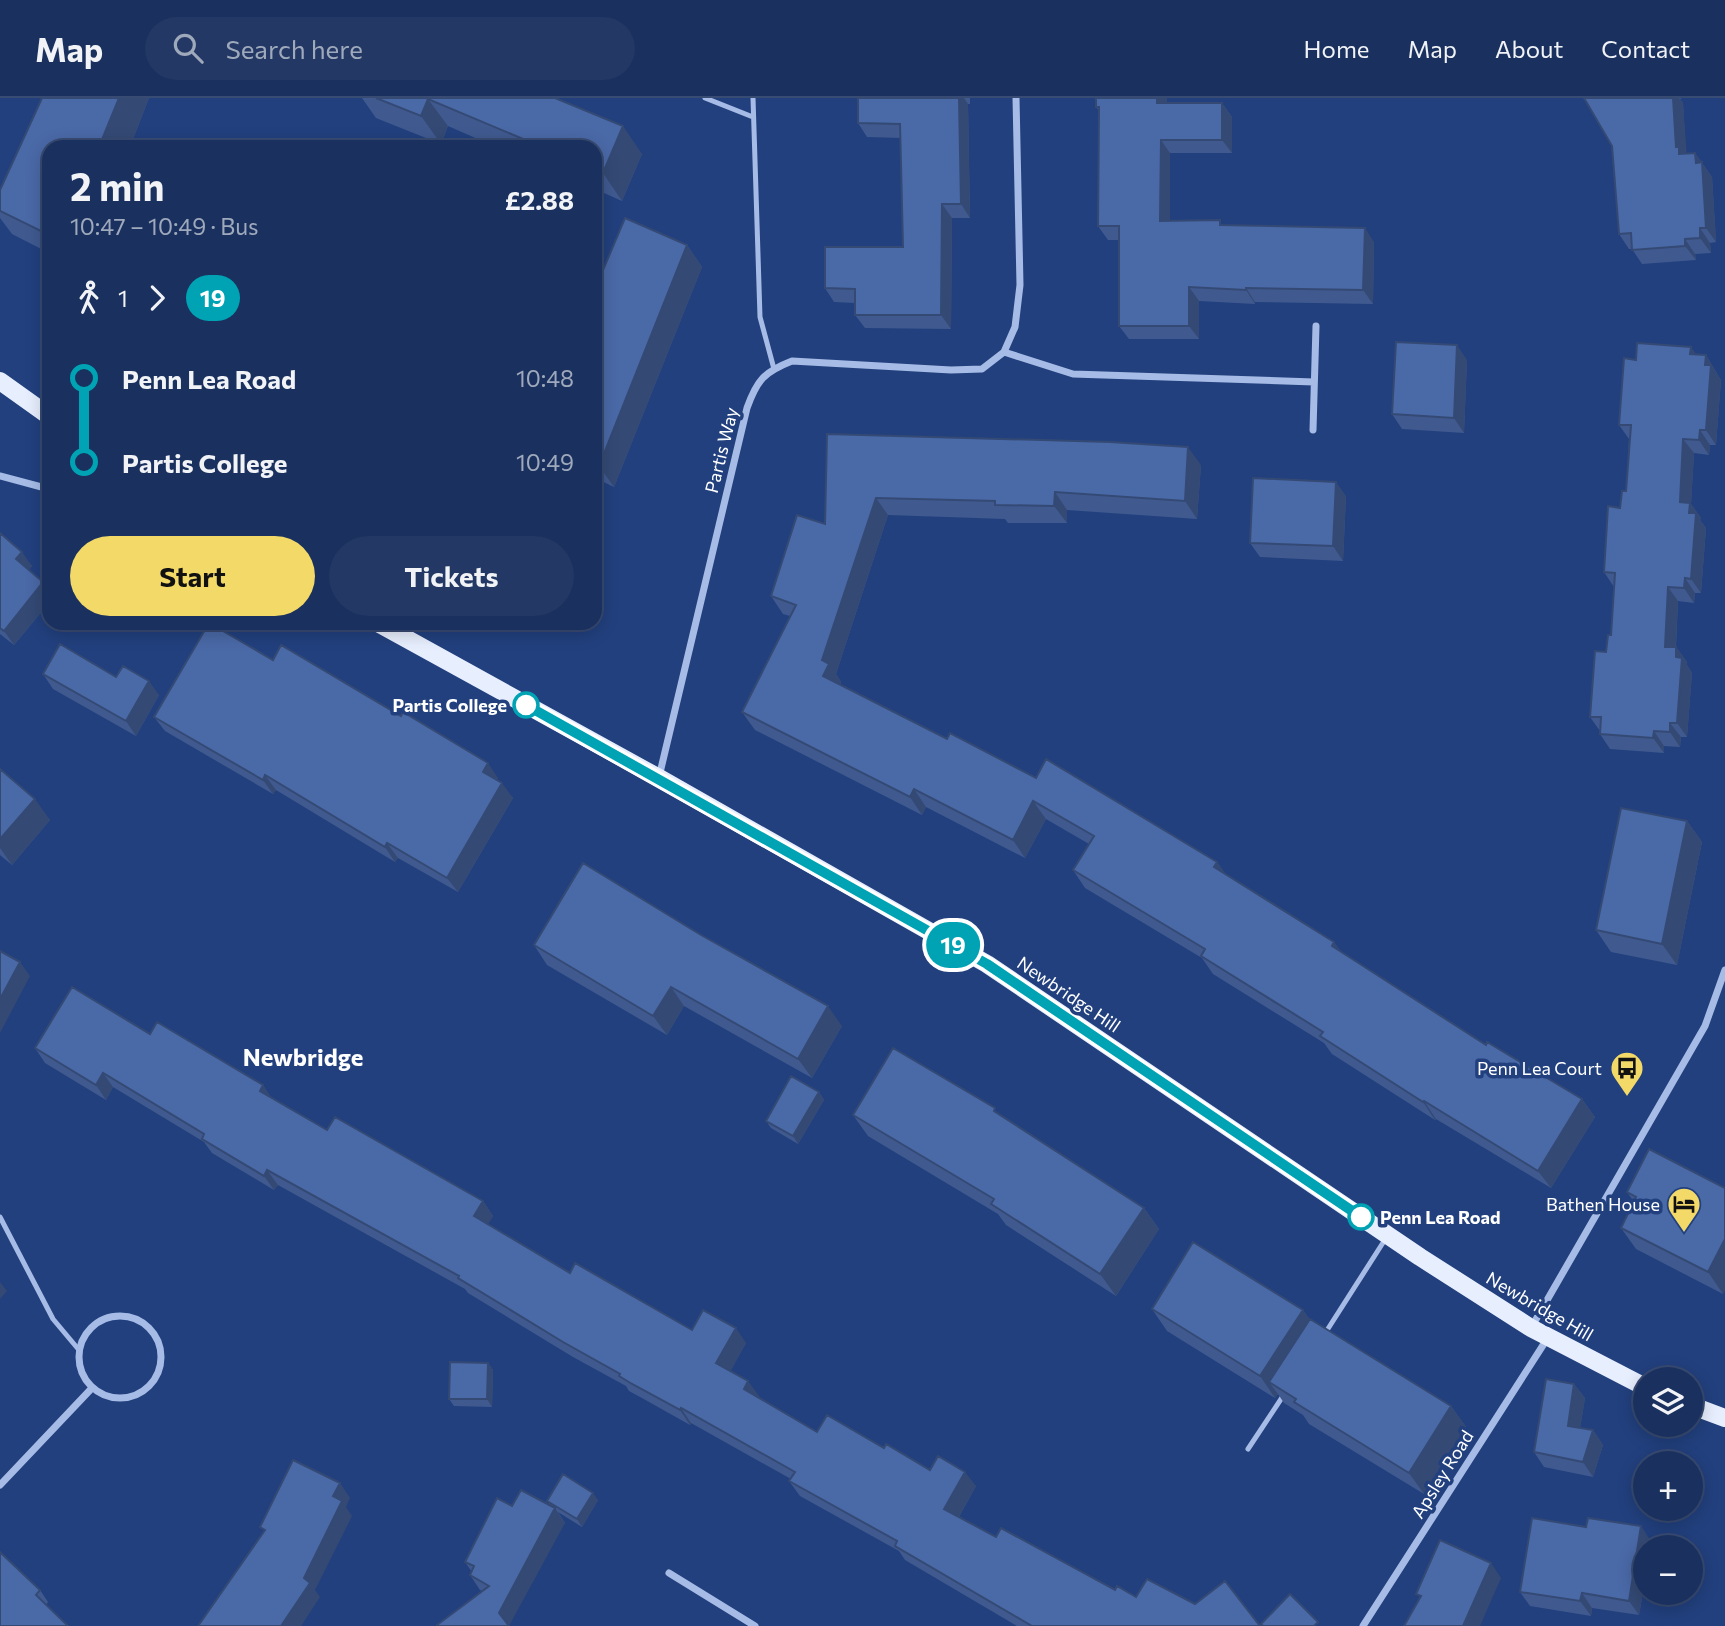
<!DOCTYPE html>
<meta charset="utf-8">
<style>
body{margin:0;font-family:Commissioner,sans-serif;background:#233864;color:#f1f3f6;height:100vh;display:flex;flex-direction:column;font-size:26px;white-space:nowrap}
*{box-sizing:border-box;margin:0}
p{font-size:23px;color:#9fa9bc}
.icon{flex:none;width:38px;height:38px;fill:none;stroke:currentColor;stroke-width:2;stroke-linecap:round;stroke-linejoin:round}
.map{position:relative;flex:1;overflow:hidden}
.details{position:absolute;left:42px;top:42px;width:560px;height:490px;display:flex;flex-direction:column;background:#1a305e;border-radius:21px;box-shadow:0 4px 18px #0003,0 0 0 2px #384b73}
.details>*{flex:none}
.badge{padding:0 14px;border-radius:23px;font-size:24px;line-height:46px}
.controls{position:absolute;left:1633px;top:1269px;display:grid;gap:14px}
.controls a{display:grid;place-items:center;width:70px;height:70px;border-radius:50%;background:#1a305e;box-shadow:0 4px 18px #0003,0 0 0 2px #384b73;font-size:35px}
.map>.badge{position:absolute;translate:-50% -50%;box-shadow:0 0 0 4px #fff}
.legs{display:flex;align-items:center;gap:10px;height:77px;padding:0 28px;font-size:23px}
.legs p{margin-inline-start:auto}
.overview{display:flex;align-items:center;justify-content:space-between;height:119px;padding:0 28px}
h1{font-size:38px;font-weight:700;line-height:52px}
.button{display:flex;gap:14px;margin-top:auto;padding:14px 28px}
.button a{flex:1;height:80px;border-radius:42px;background:#f3d968;color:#111;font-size:28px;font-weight:700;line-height:80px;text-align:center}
.button a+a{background:#233864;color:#f1f3f6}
ul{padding:0 28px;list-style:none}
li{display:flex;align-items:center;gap:24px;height:84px;font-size:26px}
li i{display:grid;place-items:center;width:10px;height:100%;margin:0 9px;background:currentColor}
li i::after{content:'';width:18px;height:18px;margin:-9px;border:5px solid;border-radius:50%;background:#1a305e}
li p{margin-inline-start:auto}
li:first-child i{background:linear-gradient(#0000 50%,currentColor 0)}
li:last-child i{background:linear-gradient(currentColor 50%,#0000 0)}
header{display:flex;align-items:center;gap:42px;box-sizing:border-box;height:98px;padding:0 35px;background:#1a305e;border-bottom:2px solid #384b73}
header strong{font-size:33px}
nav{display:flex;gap:38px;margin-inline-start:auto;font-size:24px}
.search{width:490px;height:63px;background:#233864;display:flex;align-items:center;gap:18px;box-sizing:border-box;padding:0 24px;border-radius:38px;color:#9fa9bc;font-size:26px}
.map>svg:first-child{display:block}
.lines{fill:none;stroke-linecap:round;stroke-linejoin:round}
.lane{stroke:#a6bce6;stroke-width:5}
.street{stroke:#a6bce6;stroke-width:7}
.primary{stroke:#e7eefd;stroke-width:18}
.wall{fill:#405a90}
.shaded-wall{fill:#344a75}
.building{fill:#4a69a7;stroke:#344a75;stroke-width:2}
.line-1-casing{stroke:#fff;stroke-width:16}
.line-1{stroke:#00a3b4;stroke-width:10}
.stop-1-dot{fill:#fff;stroke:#00a3b4;stroke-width:3.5}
.labels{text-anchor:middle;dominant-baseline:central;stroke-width:7;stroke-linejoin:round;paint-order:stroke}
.street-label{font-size:18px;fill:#fff;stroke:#22407e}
.stop-label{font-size:18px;font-weight:bold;fill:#fff;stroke:#22407e;text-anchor:end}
.poi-label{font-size:18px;fill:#fff;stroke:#22407e;text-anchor:end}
.district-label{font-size:24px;font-weight:bold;fill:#fff;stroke:#22407e}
</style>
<header>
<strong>Map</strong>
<div class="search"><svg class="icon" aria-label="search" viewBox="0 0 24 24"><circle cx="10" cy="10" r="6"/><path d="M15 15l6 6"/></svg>Search here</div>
<nav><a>Home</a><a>Map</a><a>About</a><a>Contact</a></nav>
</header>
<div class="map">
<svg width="1725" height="1528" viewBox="0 0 1725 1528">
<rect width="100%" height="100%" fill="#22407e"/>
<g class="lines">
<!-- lane -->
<path class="lane" d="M705,0L753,19
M753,0L760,219L774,271
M0,1119L53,1221L79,1252
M1324,1237L1386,1140
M1248,1351L1285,1295"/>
<!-- street -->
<path class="street" d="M1004,254L1073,276L1314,284
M1313,332L1316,228
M0,378L49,391
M659,679L747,310C757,282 764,274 792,263L951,272L982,271L1004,254L1015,229L1020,187L1016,0
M79 1259a41 41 0 1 1 82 0a41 41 0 1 1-82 0Z
M1531,1230L1705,928L1725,872
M0,1387L92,1290
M669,1475L755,1528
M1363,1528L1547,1241"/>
<!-- primary -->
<path class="primary" d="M0,283L49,318
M378,525L659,680L987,866L1420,1159L1531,1230L1645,1289
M1690,1307L1725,1320"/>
</g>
<!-- wall -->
<path class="wall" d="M42,0H149L130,49H49V155L12,136L0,120V92Z
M362,0H555L642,56L622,103L595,91V49H496L448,28L441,46L376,20Z
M858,0H970V6H968L970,120H952L951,231L865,230L855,217V205L834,204L825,190L903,149L901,40L867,39L858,25Z
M1096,0H1167V5H1222L1232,19V55H1170V123L1224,127L1374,144L1373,206L1255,204V206L1199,203V241H1129L1119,228V142H1108L1098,128L1099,13L1096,9Z
M1584,0H1682L1680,1L1683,5L1686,56L1695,55L1712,79L1716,144L1710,145L1711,155L1695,156L1696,162L1642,166L1632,151H1629L1619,136L1612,48Z
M687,147L702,169L614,389L595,380V191Z
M1696,256L1706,257L1721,282L1716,347H1710L1709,357L1694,355L1691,406L1701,420L1700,422L1706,430L1701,495H1695L1694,505L1678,503L1676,549L1687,564V567L1692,575L1687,639H1681L1680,649L1664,648V655L1610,651L1600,636V633L1590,619L1611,537L1614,489L1604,474L1620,410L1626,393L1629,341L1619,327L1636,262Z
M1467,262L1464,335L1402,331L1392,316Z
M827,336L1201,367L1197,421L1067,412V425H1008L1005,421L888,417L836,576L841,584L840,587L947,641L1036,680L1217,764L1226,777L1334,844L1341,854L1486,947L1582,1001L1595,1019L1551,1090L1436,1021L1435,1022L1332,956L1324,945L1213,876L1202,860L1085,790L1073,772L1089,746L1046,721L1025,760L926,709L922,717L755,632L742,614L790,518L783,516L771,498L825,426Z
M1346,398L1343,463L1260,459L1250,445Z
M0,435L32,468L29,472L43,484L49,492V505L14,547L0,536Z
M185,525H209L273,562L498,680L497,682L513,700L458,794L398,760L395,764L276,692L273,696L165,633L154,619L203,534Z
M43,576L116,579L159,597L136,638L53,591Z
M0,671L50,722L12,767L0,757Z
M1687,723L1702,744L1677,867L1611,854L1596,832Z
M534,847L842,928L812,980L684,908L667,937L547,867Z
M150,936L263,987L271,1000L327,1032L483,1103L493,1118L488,1126L570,1175L692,1232L746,1245L730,1273L759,1298L758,1300L817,1334L884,1350L930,1372L976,1388L959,1419L996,1439L1115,1492L1136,1499L1195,1506L1260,1528H1017L905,1462L899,1453L800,1398L789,1383L791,1381L691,1325L690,1327L642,1300L629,1293L626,1288L573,1259L468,1195L465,1191L278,1087L274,1092L212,1055L204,1044L113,989L106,1002L45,965L35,950Z
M819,994L824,1002L798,1046L771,1030L766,1023Z
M999,1016L1144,1110L1159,1131L1116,1198L1006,1127L998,1116L868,1038L853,1017Z
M1725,1090L1723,1196L1636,1151L1621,1130L1634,1104L1627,1094Z
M1152,1211L1303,1212L1310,1222L1451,1308L1466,1329L1424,1396L1309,1326L1303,1317L1284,1305L1278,1296L1275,1300L1167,1233Z
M488,1265L493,1272L492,1309L454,1308L449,1301Z
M1574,1286L1585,1300L1580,1330L1593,1332L1603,1347L1593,1379L1544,1369L1534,1354Z
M598,1402L582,1429L558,1414L565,1425L482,1493L480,1492L470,1477L472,1474L465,1464L512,1408L550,1407L547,1403Z
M1651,1443L1645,1449V1483L1639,1517L1592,1510L1591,1518L1530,1508L1520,1494Z
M40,1492L48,1504L46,1507L0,1528Z"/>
<!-- shaded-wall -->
<path class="shaded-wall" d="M119,0H149L130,49H99Z
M959,0H964L968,6L970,120L961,106Z
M1157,0H1167V19L1157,5Z
M1673,0H1679L1683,5L1687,61L1679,56L1676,49Z
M428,1L448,28L441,46L421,18Z
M1222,5L1232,19V55L1222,42Z
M623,28L642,56L622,103L603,75Z
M1161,42L1170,55V137L1160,123Z
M1695,55L1712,79L1716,144L1706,130Z
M942,106L952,120L951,231L941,217Z
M1365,130L1374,144L1373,206L1363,192Z
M1700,130L1710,145L1711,155L1700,140Z
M1685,141L1695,156L1696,162L1685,148Z
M687,147L702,169L614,389L599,368Z
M1189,189L1199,203V241L1189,228Z
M1246,190L1255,204V206L1246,192Z
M1457,247L1467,262L1464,335L1454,320Z
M1691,249L1701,263L1690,256Z
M1706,257L1721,282L1716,347L1706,332Z
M1700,332L1710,347L1709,357L1699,342Z
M1683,341L1694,355L1691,406L1701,420L1700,422L1706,430L1701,495L1691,481L1680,404Z
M1188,349L1201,367L1197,421L1185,403Z
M1336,384L1346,398L1343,463L1333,448Z
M1055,394L1067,412V425L1054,408Z
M876,400L888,417L836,576L841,584L835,596L823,578L822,562Z
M22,454L32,468L26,476L16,461Z
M1685,480L1695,495L1694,505L1684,490Z
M43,484L49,492V505L14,547L4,533Z
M1668,489L1678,503L1675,563L1665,549Z
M198,525H209L204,534Z
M1676,549L1687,564V567L1692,575L1687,639L1677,625Z
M149,583L159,597L136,638L126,623Z
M1670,625L1681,639L1680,649L1670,634Z
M1654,633L1664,648V655L1653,640Z
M488,665L498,680L494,689L483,674Z
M265,677L276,692L273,696L263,682Z
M502,685L513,700L458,794L447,780Z
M914,691L926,709L922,717L910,699Z
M35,701L50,722L12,767L0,750V741Z
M1033,703L1046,721L1025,760L1013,742Z
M1687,723L1702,744L1677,867L1662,846Z
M387,745L398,760L395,764L385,749Z
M1217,764L1230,782L1214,769Z
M1334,844L1347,862L1332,848Z
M20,864L30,878L0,935V901Z
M671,889L684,908L667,937L653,918Z
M828,908L842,928L812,980L798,961Z
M103,975L113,989L106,1002L96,987Z
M263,987L273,1002L260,993Z
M819,994L824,1002L798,1046L793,1038Z
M1582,1001L1595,1019L1551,1090L1538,1073Z
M1424,1003L1436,1021L1435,1022L1423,1004Z
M267,1072L278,1087L274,1092L264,1078Z
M483,1103L493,1118L484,1133L474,1118Z
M1144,1110L1159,1131L1116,1198L1100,1176Z
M1725,1141V1192L1723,1196L1708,1174Z
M0,1184L7,1193L0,1201Z
M1303,1212L1318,1234L1269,1284L1278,1296L1275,1300L1260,1278Z
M736,1230L746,1245L727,1280L716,1265Z
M488,1265L493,1272L492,1309L487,1301Z
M748,1283L759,1298L754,1306L744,1291Z
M1574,1286L1585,1300L1578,1343L1568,1328Z
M1451,1308L1466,1329L1424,1396L1409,1375Z
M681,1310L691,1325L690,1327L680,1312Z
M1593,1332L1603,1347L1593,1379L1583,1364Z
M965,1374L976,1388L955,1426L944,1411Z
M340,1385L350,1400L346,1409L352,1418L315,1492L320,1499L301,1528H281L304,1480L333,1398Z
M593,1395L598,1402L582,1429L577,1421Z
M555,1410L565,1425L509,1528L499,1515Z
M1641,1428L1651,1443L1650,1449H1645V1483L1639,1517L1629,1503Z
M1491,1465L1501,1480L1480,1528H1463Z
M1582,1495L1592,1510L1591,1518L1580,1503Z"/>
<!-- building -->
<path class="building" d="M42,0H119L99,49H49V137L0,113V92Z
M376,0H555L623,28L603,75L595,72V49H542L428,1L421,18Z
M858,0H959L961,106H942L941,217H855V191L825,190V149H903L900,26L858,25Z
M1096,0H1157V5H1222V42H1161L1160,123L1220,122V127L1365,130L1363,192L1246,190V192L1189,189V228H1119V128H1098L1099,9H1096Z
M1584,0H1673L1676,49H1679V56L1695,55L1696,65L1702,64L1706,130H1700V140L1685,141V148L1632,152L1631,135L1619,136L1612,48Z
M625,120L687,147L599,368L595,366V191Z
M1396,244L1457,247L1454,320L1392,316Z
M1637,245L1691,249L1690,256L1706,257L1705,267H1711L1706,332H1700L1699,342L1683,341L1680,404L1690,405L1689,415H1696L1691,481L1685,480L1684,490L1668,489L1665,549H1676V559L1682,560L1677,625H1670V634L1654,633L1653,640L1600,636L1601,619H1590L1595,553L1606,554L1608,537H1611L1615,475L1604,474L1608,408L1620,410L1622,393H1626L1631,327H1619L1624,260L1636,262Z
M827,336L1110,344L1188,349L1185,403L1055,394L1054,408L995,407V403L876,400L822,562L829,566L823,578L947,641L950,635L1036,680L1046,661L1217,764L1214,769L1334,844L1332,848L1486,947L1487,944L1582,1001L1538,1073L1424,1003L1423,1004L1320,938L1323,934L1201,858L1205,851L1073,772L1094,738L1033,703L1013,742L914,691L910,699L742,614L796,507L771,498L797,417L825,426Z
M1253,380L1336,384L1333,448L1250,445Z
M0,435L22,454L16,461L43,484L4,533L0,530Z
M209,525L273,562L281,547L401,618L403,614L488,665L483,674L502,685L447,780L387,745L385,749L265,677L263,682L154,619Z
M60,546L116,579L123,568L149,583L126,623L43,576Z
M0,671L35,701L0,741Z
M1621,710L1687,723L1662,846L1596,832Z
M583,765L701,837L828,908L798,961L671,889L653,918L534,847Z
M0,853L20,864L0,901Z
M72,889L150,936L157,924L263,987L260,993L327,1032L335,1019L483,1103L474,1118L570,1175L575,1165L692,1232L703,1212L736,1230L716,1265L748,1283L744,1291L817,1334L827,1317L884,1350L886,1346L930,1372L938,1358L965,1374L944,1411L996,1439L1001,1430L1115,1492L1117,1488L1136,1499L1147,1481L1195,1506L1225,1483L1260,1528H1032L895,1448L897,1443L789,1383L795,1374L681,1310L680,1312L632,1286L619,1278L620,1276L563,1244L458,1180L459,1178L267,1072L264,1078L202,1041L204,1036L103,975L96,987L35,950Z
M893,950L995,1010L994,1013L1144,1110L1100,1176L991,1106L994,1101L853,1017Z
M791,978L819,994L793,1038L766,1023Z
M1649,1051L1725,1090V1141L1708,1174L1621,1130L1636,1099L1627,1094Z
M1193,1144L1303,1212L1260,1278L1152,1211Z
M1310,1221L1451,1308L1409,1375L1294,1304L1296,1301L1269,1284Z
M450,1264L488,1265L487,1301H449Z
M1546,1281L1574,1286L1568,1328L1593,1332L1583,1364L1534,1354Z
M293,1362L340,1385L333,1398L342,1403L304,1480L310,1485L281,1528H198L265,1432L260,1429Z
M563,1376L593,1395L577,1421L547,1403Z
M521,1392L555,1410L499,1515L509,1528H438L437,1527L489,1488L470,1477L474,1468L465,1464L497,1400L512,1408Z
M1532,1420L1586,1429L1588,1420L1641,1428L1629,1503L1582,1495L1580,1503L1520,1494Z
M1440,1442L1491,1465L1463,1528H1404L1421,1498L1416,1496Z
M0,1454L40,1492L36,1497L68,1528H0Z
M1290,1496L1318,1524L1314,1528H1263L1261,1526Z"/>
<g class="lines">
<defs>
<path id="line-1" d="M526,607L987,866L1361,1119"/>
</defs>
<!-- line-1 casing -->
<use href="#line-1" class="line-1-casing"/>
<!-- line-1 -->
<use href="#line-1" class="line-1"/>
</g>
<!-- icons -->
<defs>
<symbol id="bus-pin" viewBox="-11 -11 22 30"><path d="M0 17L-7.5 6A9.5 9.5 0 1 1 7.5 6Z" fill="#f3d968" stroke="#22407e"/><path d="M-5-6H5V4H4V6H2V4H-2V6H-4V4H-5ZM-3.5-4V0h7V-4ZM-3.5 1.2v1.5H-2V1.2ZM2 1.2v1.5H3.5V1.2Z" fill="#111"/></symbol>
<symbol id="hotel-pin" viewBox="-11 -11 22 30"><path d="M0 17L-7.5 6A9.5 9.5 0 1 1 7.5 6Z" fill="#f3d968" stroke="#22407e"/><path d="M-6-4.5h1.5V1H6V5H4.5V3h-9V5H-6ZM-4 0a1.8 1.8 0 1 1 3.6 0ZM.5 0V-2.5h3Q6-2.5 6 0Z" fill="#111"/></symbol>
</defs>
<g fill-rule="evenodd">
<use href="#bus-pin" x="1608" y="951" width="38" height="52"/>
<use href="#hotel-pin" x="1665" y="1087" width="38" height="52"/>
</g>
<!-- markers -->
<g class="stop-1-dot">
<circle cx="526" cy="607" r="12"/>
<circle cx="1361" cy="1119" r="12"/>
</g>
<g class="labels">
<!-- street labels -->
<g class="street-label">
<text transform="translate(721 352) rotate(-76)">Partis Way</text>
<text transform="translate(1069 896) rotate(34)">Newbridge Hill</text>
<text transform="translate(1540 1208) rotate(30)">Newbridge Hill</text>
<text transform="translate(1442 1376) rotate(-58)">Apsley Road</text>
</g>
<!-- stop labels -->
<g class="stop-label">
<text x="507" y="607">Partis College</text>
<text x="1380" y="1119" text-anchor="start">Penn Lea Road</text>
</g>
<!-- poi labels -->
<g class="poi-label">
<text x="1602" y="970">Penn Lea Court</text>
<text x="1660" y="1106">Bathen House</text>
</g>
<!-- district labels -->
<g class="district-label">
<text x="303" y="958">Newbridge</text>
</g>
</g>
</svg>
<div class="controls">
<a><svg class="icon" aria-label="layers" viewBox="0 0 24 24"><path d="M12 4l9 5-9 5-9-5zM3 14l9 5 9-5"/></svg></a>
<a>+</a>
<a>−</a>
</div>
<b class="badge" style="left:953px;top:847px;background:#00a3b4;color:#fff">19</b>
<section class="details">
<div class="overview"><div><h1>2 min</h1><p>10:47 – 10:49 · Bus</p></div><b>£2.88</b></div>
<div class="legs"><svg class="icon" aria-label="walk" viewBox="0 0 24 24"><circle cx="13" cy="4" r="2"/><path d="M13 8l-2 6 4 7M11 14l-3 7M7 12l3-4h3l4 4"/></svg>1<svg class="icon" aria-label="forward" viewBox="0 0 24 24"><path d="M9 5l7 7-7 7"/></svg><b class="badge" style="background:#00a3b4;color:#fff">19</b></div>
<ul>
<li><i style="color:#00a3b4"></i><b>Penn Lea Road</b><p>10:48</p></li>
<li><i style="color:#00a3b4"></i><b>Partis College</b><p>10:49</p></li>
</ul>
<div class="button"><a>Start</a><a>Tickets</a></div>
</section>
</div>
